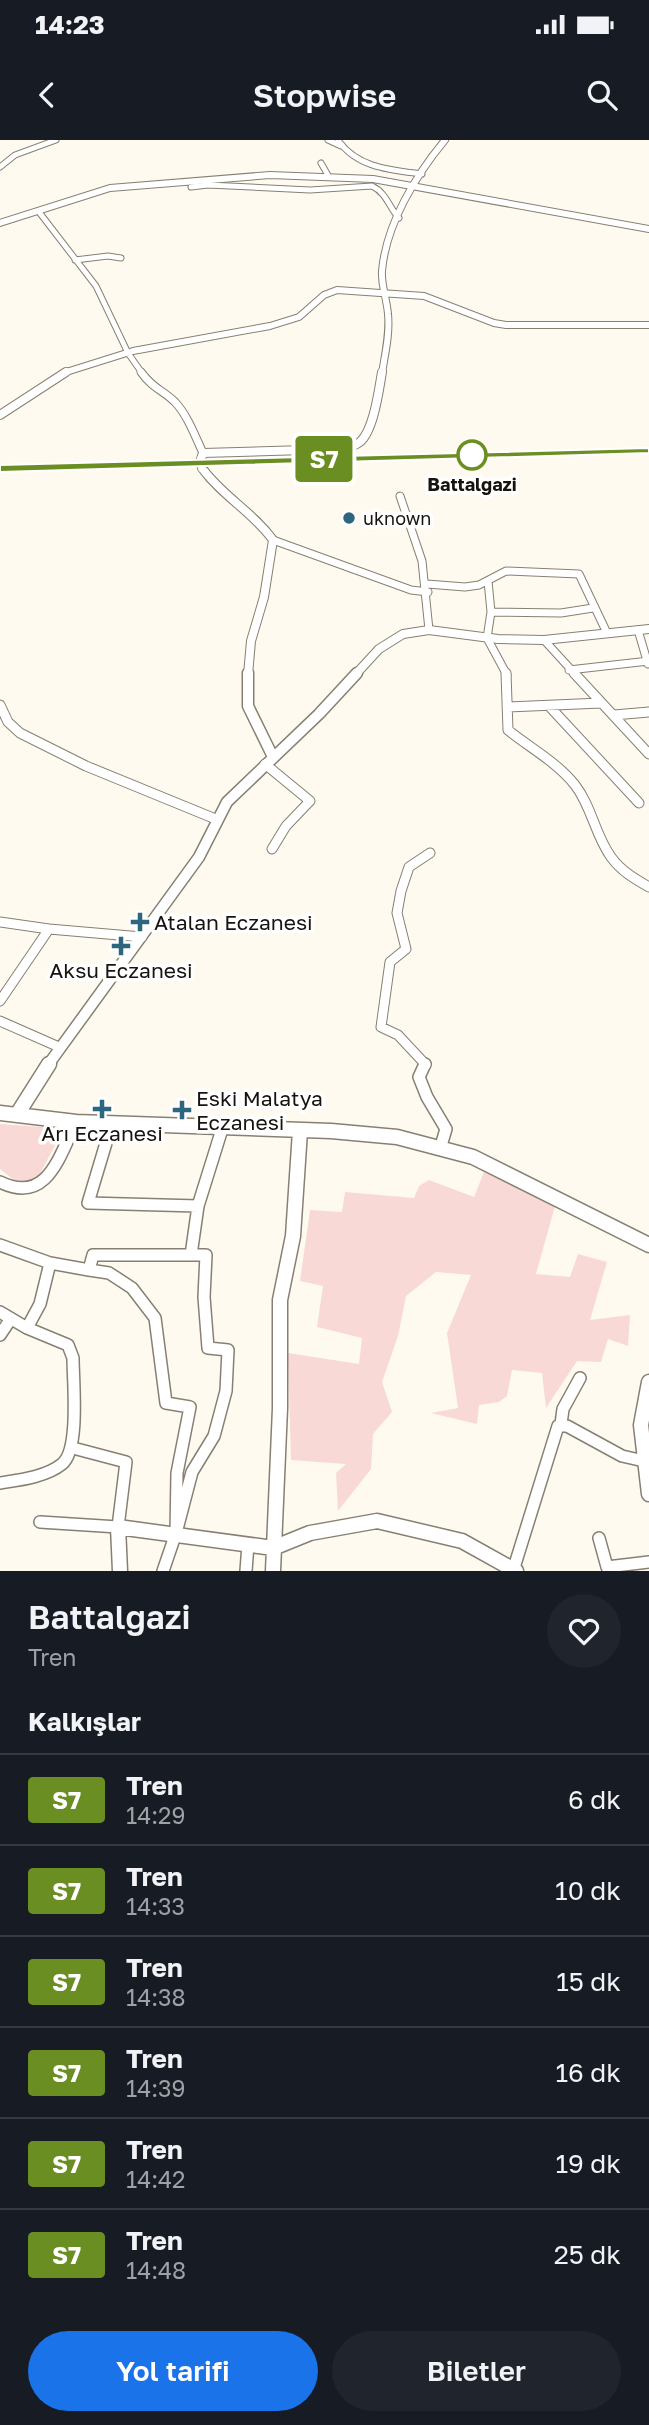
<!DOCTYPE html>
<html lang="tr">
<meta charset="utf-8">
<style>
body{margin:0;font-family:"Golos Text",sans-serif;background:#20242c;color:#f1f3f6;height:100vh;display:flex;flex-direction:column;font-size:26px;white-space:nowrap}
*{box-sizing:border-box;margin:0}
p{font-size:23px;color:#9ea1a6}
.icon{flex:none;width:38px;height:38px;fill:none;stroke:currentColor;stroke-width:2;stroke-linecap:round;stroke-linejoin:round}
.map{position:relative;height:1431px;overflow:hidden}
.sheet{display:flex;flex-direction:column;background:#171b24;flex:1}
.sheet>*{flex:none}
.badge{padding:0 14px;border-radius:5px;font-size:24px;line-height:46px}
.map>.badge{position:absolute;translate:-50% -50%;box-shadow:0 0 0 4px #fff}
h2{padding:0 28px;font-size:26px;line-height:63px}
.round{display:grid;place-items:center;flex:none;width:74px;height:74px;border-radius:37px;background:#20242c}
.overview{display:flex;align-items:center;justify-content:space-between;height:119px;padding:0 28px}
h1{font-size:33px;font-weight:600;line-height:52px}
.action{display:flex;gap:14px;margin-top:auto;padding:14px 28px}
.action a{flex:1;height:80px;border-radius:42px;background:#1a73e8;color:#fff;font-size:28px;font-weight:600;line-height:80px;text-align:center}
.action a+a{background:#20242c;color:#f1f3f6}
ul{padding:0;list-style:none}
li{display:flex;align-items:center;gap:21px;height:91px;padding:0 28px;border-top:2px solid #363941}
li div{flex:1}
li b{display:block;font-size:26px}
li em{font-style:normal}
li .badge{min-width:77px;font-weight:700;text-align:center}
.status{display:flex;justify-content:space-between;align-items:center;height:49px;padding:0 35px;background:#171b24;direction:ltr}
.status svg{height:19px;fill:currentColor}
header{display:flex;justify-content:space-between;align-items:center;height:91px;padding:0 28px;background:#171b24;font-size:32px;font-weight:600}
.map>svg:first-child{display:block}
.green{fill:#f8d9d6}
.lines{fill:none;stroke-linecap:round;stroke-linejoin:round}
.minor-far3-casing{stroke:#878072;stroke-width:7}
.minor-far2-casing{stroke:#878072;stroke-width:9}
.minor-far1-casing{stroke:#878072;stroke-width:11}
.minor-casing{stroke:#878072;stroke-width:14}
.tertiary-far3-casing{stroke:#878072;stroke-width:8}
.tertiary-far2-casing{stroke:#878072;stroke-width:10}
.tertiary-far1-casing{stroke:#878072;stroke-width:13}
.tertiary-casing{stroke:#878072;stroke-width:17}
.minor-far3{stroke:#fff;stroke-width:5}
.minor-far2{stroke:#fff;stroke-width:7}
.minor-far1{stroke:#fff;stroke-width:9}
.minor{stroke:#fff;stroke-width:11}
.tertiary-far3{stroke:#fff;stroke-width:6}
.tertiary-far2{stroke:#fff;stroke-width:8}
.tertiary-far1{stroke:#fff;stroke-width:10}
.tertiary{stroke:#fff;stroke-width:14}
.rail-casing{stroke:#89857e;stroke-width:3.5}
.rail{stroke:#fff;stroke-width:2;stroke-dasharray:4.5;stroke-linecap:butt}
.tertiary-bridge-casing{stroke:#878072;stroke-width:10;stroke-linecap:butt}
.tertiary-bridge{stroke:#fff;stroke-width:8}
.line{fill:#6b8e23;stroke:#fff;stroke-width:2}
.stop-dot{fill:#fff;stroke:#6b8e23;stroke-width:3.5}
.poi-dot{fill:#2c667f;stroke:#fff;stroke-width:2.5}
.labels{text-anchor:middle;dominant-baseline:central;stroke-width:7;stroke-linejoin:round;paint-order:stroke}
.far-stop-label{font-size:18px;font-weight:bold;fill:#17140f;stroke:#fff}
.far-poi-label{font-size:18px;fill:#17140f;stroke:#fff;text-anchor:start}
.poi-label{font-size:21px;fill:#17140f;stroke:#fff;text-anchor:start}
</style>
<div class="status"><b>14:23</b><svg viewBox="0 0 49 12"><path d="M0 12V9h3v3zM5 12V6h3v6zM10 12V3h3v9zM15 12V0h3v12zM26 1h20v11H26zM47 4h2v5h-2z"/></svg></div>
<header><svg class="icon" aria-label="back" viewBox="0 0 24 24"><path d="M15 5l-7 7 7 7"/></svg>Stopwise<svg class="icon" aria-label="search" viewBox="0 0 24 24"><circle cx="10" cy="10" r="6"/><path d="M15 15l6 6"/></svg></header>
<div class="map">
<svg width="649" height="1431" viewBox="0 0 649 1431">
<rect width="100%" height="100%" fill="#fffaf0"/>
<!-- green -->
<path class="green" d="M0,984L56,988L59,991L60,996L36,1041L19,1044L0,1029Z
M484,1032L555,1066L536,1134L570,1137L578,1114L607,1122L590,1180L630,1175L628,1206L608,1199L601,1222L577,1221L546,1268L542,1233L512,1230L507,1256L499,1262L479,1265L477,1284L431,1273L458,1268L447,1193L471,1135L436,1132L406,1156L398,1196L382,1242L392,1272L373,1294L371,1329L338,1371L336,1333L346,1324L291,1320L288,1213L359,1224L362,1198L317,1187L323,1146L300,1141L310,1070L342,1072L345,1052L414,1058L419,1046L429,1040L474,1057Z"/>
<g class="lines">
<defs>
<path id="minor-far3" d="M328,0L341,6
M338,0C357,28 391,30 422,34
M321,23L329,37
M0,27L15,15L56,0
M191,47L208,45L310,50L372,46C387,53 389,68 399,78
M39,72L96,146L128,213L142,233
M75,120L108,116L121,118"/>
<path id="minor-far2" d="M141,232C154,250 162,249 175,262C188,276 195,296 203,313
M400,356L422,421L429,490
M273,400L411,450L428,452
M488,441L491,472L561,473L593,468
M427,444L465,447L479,445L506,431L579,434L607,493
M491,472L487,498L507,535
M638,490L648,524
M544,500L576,535
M569,530L649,521"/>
<path id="minor-far1" d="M506,533L508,590C530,608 557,622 575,645C592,667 595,695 611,717C621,731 635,739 649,747
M574,533L649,614
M0,565L8,582L20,593L86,626L218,680
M507,567L601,563
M550,567L639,663
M614,575L649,572
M265,624L310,661L286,686L272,709
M0,782L49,789
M0,861L49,789L142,797
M0,881L59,907
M426,925L398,895L381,887L390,822L406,809L397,773L401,751L409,727L430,713"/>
<path id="minor" d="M425,924L419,937L427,957L446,989L440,1009
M112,983L88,1063L198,1066L223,986
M0,1042C47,1065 59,1017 76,982
M0,1105L50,1123
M93,1115H206L204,1157L208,1208L228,1210L226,1251L214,1296L192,1332L176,1393L177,1333L190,1267L166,1263L155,1178L132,1148L109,1133L89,1130Z
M191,1115L198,1066
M0,1172L27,1188L68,1205L73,1218C73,1241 80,1310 62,1324C46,1337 19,1340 0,1343
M27,1188L40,1164L50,1123L89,1130
M0,1195L10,1180
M561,1284L563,1269L580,1238
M40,1382L118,1387L126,1322L73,1308
M599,1398L607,1427L649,1422
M163,1431L176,1393
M246,1431L248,1404
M513,1431L558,1286H567L622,1316L644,1321"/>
<path id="tertiary-far3" d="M0,83L110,48L270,35L373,39L649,89
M63,233L133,211L270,186L299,177L324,155L337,150L424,156L494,183L506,185H649
M382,233C385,214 390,194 388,174C387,160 381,145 382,131C386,84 416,35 445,0"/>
<path id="tertiary-far2" d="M0,275L66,232
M201,319L203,313L339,309C346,308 354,307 360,302C374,290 379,249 382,232
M202,328C222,356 253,372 273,400L264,457L251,501L248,535
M355,535L379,509L403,494L429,490L498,499L544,500L649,489"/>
<path id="tertiary-far1" d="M248,533V566L273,617
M48,925L199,717L227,662L319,574L357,533"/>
<path id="tertiary" d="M0,973L76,982L331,991L397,997L473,1017L649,1105
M18,973L49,924
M649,1242L641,1285L649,1354
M120,1431L118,1387L273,1408L310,1393L377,1381L462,1401L516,1431
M273,1431L280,1268V1160L293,1096L300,991"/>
</defs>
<!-- minor-far3 casing -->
<use href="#minor-far3" class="minor-far3-casing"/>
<!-- minor-far2 casing -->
<use href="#minor-far2" class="minor-far2-casing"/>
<!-- minor-far1 casing -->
<use href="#minor-far1" class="minor-far1-casing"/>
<!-- minor casing -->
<use href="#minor" class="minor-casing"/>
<!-- tertiary-far3 casing -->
<use href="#tertiary-far3" class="tertiary-far3-casing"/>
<!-- tertiary-far2 casing -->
<use href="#tertiary-far2" class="tertiary-far2-casing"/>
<!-- tertiary-far1 casing -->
<use href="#tertiary-far1" class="tertiary-far1-casing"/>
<!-- tertiary casing -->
<use href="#tertiary" class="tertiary-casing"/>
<!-- minor-far3 -->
<use href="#minor-far3" class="minor-far3"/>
<!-- minor-far2 -->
<use href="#minor-far2" class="minor-far2"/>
<!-- minor-far1 -->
<use href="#minor-far1" class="minor-far1"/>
<!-- minor -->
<use href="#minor" class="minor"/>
<!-- tertiary-far3 -->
<use href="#tertiary-far3" class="tertiary-far3"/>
<!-- tertiary-far2 -->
<use href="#tertiary-far2" class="tertiary-far2"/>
<!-- tertiary-far1 -->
<use href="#tertiary-far1" class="tertiary-far1"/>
<!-- tertiary -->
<use href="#tertiary" class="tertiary"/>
<defs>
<path id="rail" d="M0,329L649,311"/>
</defs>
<!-- rail casing -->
<use href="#rail" class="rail-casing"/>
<!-- rail -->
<use href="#rail" class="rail"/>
<defs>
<path id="tertiary-bridge" d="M201,319L202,328"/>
</defs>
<!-- tertiary-bridge casing -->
<use href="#tertiary-bridge" class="tertiary-bridge-casing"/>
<!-- tertiary-bridge -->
<use href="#tertiary-bridge" class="tertiary-bridge"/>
</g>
<!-- line -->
<path class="line" d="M649,308V313L0,332V325Z"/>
<!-- markers -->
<circle class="stop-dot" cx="472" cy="315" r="14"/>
<g class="poi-dot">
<circle cx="349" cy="378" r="7"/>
<path d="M136.5 771.5h7v7h7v7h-7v7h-7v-7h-7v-7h7z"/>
<path d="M117.5 795.5h7v7h7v7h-7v7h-7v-7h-7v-7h7z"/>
<path d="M98.5 958.5h7v7h7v7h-7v7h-7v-7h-7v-7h7z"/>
<path d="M178.5 959.5h7v7h7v7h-7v7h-7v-7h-7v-7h7z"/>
</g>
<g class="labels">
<!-- far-stop labels -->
<g class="far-stop-label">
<text x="472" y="344">Battalgazi</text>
</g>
<!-- far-poi labels -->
<g class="far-poi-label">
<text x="363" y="378">uknown</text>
</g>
<!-- poi labels -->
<g class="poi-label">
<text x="154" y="782">Atalan Eczanesi</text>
<text x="121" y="830" text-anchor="middle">Aksu Eczanesi</text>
<text x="196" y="958">Eski Malatya<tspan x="196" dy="24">Eczanesi</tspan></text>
<text x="102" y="993" text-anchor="middle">Arı Eczanesi</text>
</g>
</g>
</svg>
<b class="badge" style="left:324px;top:319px;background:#6b8e23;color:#fff">S7</b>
</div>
<section class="sheet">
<div class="overview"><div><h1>Battalgazi</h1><p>Tren</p></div><a class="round"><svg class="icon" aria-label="heart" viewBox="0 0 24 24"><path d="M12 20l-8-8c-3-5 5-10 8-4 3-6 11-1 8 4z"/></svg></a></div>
<h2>Kalkışlar</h2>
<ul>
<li><span class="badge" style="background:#6b8e23;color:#fff">S7</span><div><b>Tren</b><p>14:29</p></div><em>6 dk</em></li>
<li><span class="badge" style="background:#6b8e23;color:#fff">S7</span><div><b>Tren</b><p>14:33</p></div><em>10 dk</em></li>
<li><span class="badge" style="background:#6b8e23;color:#fff">S7</span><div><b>Tren</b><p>14:38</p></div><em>15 dk</em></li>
<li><span class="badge" style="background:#6b8e23;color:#fff">S7</span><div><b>Tren</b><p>14:39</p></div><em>16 dk</em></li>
<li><span class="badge" style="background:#6b8e23;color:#fff">S7</span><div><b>Tren</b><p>14:42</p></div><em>19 dk</em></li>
<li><span class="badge" style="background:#6b8e23;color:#fff">S7</span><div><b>Tren</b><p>14:48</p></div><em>25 dk</em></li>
</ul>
<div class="action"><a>Yol tarifi</a><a>Biletler</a></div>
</section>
